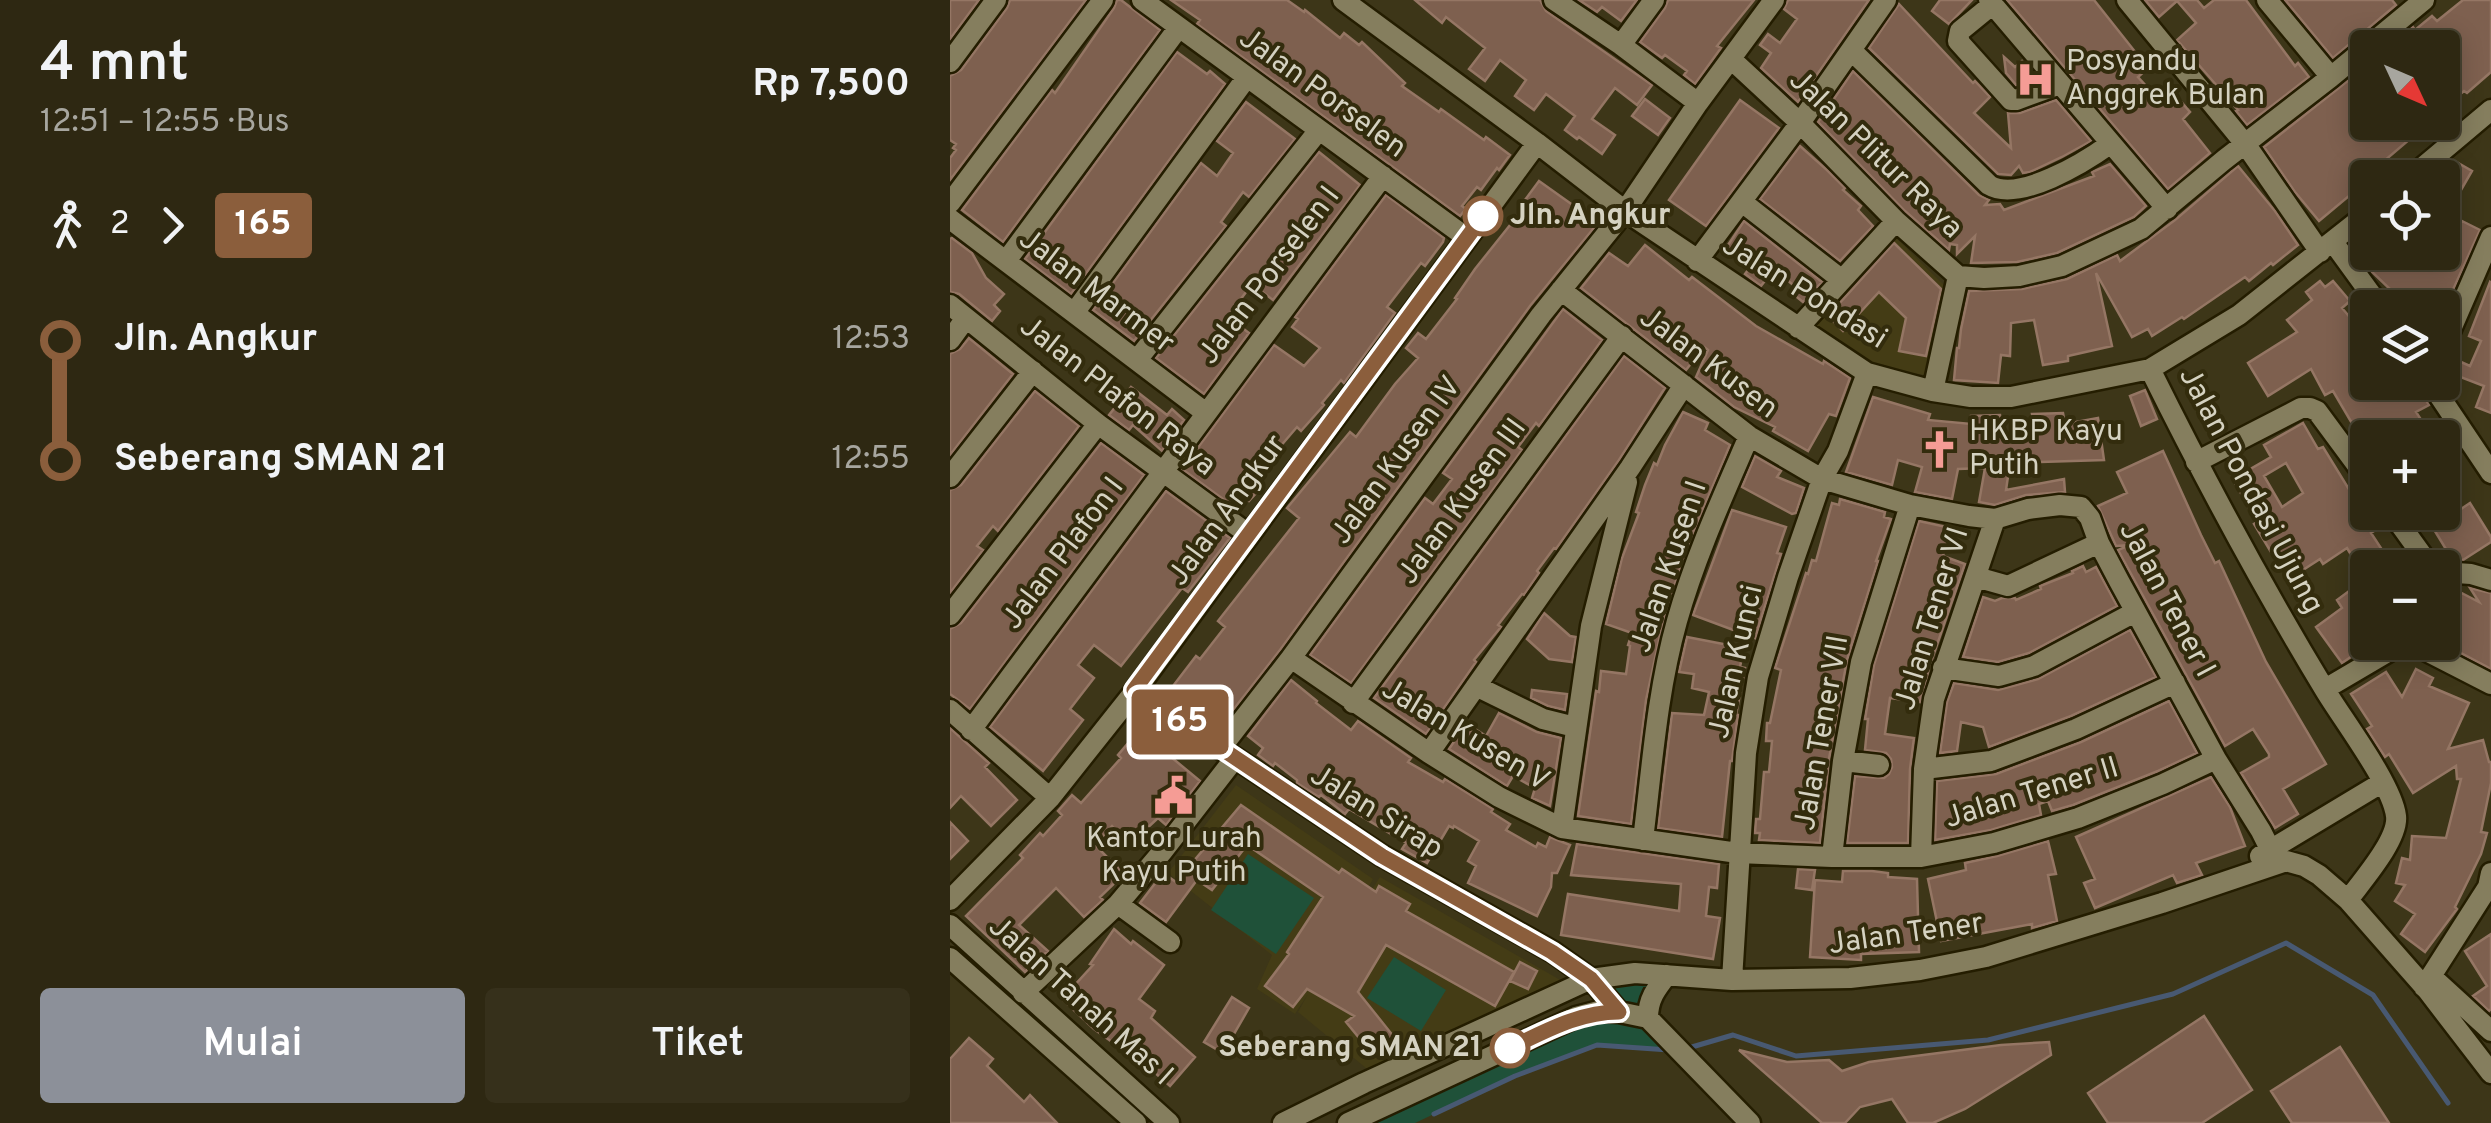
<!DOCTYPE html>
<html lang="id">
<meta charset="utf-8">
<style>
body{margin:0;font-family:Overpass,sans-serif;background:#36301b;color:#f1f3f6;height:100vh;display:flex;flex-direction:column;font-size:38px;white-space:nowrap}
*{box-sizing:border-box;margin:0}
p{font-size:32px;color:#a7a69f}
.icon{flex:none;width:55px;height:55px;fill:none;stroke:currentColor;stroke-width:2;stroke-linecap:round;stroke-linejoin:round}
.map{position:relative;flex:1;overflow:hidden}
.drawer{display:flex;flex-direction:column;background:#2e2812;width:950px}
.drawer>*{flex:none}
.badge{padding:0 20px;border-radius:8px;font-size:35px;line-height:65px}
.needle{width:65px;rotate:134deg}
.buttons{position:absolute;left:1400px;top:30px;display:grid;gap:20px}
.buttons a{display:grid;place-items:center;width:110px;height:110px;border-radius:10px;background:#2e2812;box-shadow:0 5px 25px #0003,0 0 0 2px #494432;font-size:50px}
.map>.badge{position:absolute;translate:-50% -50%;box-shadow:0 0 0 5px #fff}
.legs{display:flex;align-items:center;gap:15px;height:110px;padding:0 40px;font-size:32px}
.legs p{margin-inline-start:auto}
.summary{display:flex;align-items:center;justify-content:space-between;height:170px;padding:0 40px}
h1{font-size:55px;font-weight:600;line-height:75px}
.primary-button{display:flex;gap:20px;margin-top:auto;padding:20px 40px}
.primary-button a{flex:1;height:115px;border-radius:10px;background:#8c9099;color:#fff;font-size:40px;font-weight:600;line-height:115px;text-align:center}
.primary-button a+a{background:#36301b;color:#f1f3f6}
ul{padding:0 40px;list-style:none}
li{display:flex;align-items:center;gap:35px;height:120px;font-size:38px}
li i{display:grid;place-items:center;width:15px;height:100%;margin:0 12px;background:currentColor}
li i::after{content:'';width:25px;height:25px;margin:-12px;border:8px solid;border-radius:50%;background:#2e2812}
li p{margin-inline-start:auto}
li:first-child i{background:linear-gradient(#0000 50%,currentColor 0)}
li:last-child i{background:linear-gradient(currentColor 50%,#0000 0)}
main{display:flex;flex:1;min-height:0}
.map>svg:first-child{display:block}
.built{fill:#443c15}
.green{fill:#1f5139}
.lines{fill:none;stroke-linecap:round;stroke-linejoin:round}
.stream{stroke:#485972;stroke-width:5}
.building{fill:#7e604f;stroke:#957664;stroke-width:2.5;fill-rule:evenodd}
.minor-casing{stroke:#241d00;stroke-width:25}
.minor{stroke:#857e5e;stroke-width:20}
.line-1-casing{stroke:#fff;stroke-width:22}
.line-1{stroke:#8b5e3c;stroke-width:15}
.stop-1-dot{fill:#fff;stroke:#8b5e3c;stroke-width:5}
.labels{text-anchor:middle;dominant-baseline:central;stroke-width:8;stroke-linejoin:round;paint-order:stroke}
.poi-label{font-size:30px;fill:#d5d2c1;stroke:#332c0d;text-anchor:start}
.street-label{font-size:30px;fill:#d5d2c1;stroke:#332c0d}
.stop-label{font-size:30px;font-weight:bold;fill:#d5d2c1;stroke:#332c0d;text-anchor:start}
</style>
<main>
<section class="drawer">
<div class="summary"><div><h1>4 mnt</h1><p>12:51 – 12:55 · Bus</p></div><b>Rp 7,500</b></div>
<div class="legs"><svg class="icon" aria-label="walk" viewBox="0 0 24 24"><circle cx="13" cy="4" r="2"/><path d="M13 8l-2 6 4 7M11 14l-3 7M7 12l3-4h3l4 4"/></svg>2<svg class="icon" aria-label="forward" viewBox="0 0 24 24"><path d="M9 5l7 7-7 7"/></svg><b class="badge" style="background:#8b5e3c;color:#fff">165</b></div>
<ul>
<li><i style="color:#8b5e3c"></i><b>Jln. Angkur</b><p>12:53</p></li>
<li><i style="color:#8b5e3c"></i><b>Seberang SMAN 21</b><p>12:55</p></li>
</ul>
<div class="primary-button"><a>Mulai</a><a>Tiket</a></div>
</section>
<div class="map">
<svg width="1541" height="1123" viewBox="0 0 1541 1123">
<rect width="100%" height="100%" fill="#3d3618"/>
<!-- built -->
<path class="built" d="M945,237L997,288L976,375L941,370L911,361L861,325Z
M286,785L423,879L374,966L430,877L612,981L422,1073L348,1012L358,994L345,1014L307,989L322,955L218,873Z"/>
<!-- green -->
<path class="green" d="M298,854L364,898L326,954L261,910Z
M444,957L496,990L471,1031L417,998Z
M717,975L698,1005L728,1051L647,1045L565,1076L465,1123H402L626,1017L668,1011L641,979Z"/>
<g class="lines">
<!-- stream -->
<path class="stream" d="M735,1049L783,1035L846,1056L1038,1040L1223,994L1336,943L1423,995L1498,1103
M484,1114L565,1076L647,1045L719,1050"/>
</g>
<!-- building -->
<path class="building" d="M0,0H29L0,39Z
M60,0H136L0,180V158L6,150L3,148L6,144L0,140V76L11,70L57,8Z
M167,0H171L210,30L53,242L12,210L102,90L105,93L164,8Z
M221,0H337L354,12L355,10L390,38L394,33L409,45L412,42L455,83L452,86L489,112L491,109L534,140L536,137L560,155L549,170L547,168L531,190L527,187L512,206L516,209L510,216L247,24L250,20Z
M465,0H590L596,11L702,85L687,105L665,88L642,119L665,135L652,154L629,137L627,139L615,130L625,116L596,94L584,110L565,96L576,80L550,60L535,81L519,69L535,48L496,17L492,23Z
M629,0H687L671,21L652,7L647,12Z
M718,0H804L767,46L771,48L745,84L734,75L737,71L715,55L712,58L690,42L715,8Z
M838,0H919L848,102L811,68L821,53L810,45L818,34L830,43L847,19L834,9Z
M990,0H1022L999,24L982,11Z
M1057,0H1144L1198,68L1188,77L1209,100L1221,90L1240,112L1233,119L1260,153L1218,189Z
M1195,0H1247L1254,8L1264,0H1296L1345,66L1348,63L1359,77L1297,125L1286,111L1288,110L1227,40L1246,23L1227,1L1209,17Z
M1335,0H1442L1446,5L1383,58Z
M1513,0H1541V72L1517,93L1514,91L1492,109V48H1451L1446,41L1463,27L1465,30L1482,16L1487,21Z
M949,4L1023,83L1025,81L1040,97L1024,113L1061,148L1058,113H1070L1106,100L1141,141L1112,157L1080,172L1073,173L1069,166L1061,175L1048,174L919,48Z
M227,52L257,74L260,71L275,84L121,294L75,259Z
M1054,57L1065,67L1072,61L1087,78L1066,85L1056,73Z
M1418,69V122H1480L1414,178L1417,181L1369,221L1345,192L1314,147L1404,76L1405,79Z
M903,71L1029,195L1039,200L1035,205L1050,204L1054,210L1144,176L1142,172L1160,164L1196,206L1184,217L1107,253L1067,262L1021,263L1025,236L1007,254V245L1000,244L999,250L955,211L868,122Z
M695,99L720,118L708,135L682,116Z
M790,100L829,128L756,226L719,200Z
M296,102L345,139L299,197L293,192L271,222L276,226L184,341L143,310L251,163L267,176L283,153L267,141Z
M850,146L877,170L895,188L893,190L911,206L908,210L923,226L890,261L810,199Z
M369,152L410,185L323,300L302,284L282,311L279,318L299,333L254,394L206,358Z
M1503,160L1522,171L1511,190L1492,180V178L1488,177L1492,169Z
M1288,166L1325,211L1348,245L1323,265L1321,263L1299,281L1295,277L1234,319L1232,317L1202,336L1198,329L1182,337L1146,273L1162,346L1118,356V361L1093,365L1084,320L1061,323L1060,356L1051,355L1048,383L1004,380L1007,348H1009L1011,329L1019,291L1072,289L1117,279L1167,255L1170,261L1225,220Z
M589,181L648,223L580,306L330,650L269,728L220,690L246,656L250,659L275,627L268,621L349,518L337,508L400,432L406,437L445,384L468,358L456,348L468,333L476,339L507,299L505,298L525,269L572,210L569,208Z
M436,195L494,238L493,242L475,266L471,263L437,307L445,313L394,383L391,380L372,403L374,405L351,431L347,427L323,455L325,458L301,485L308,491L299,501L295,497L284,507L232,469L324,345L354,366L370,348L342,327L348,319L345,317Z
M794,221L872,282L853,302L843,294L848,289L824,269L811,286L795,274L801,266L776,248Z
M1512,221L1530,230L1492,314V308H1457L1443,301L1439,296L1442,291L1422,272L1410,256L1413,252H1497Z
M2,238L22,253L36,278L54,294L44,305L50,311L42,321L9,294L0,292V239Z
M944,243L991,289L976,356L949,351L956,318L929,292L893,331L878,316Z
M695,245L739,280L742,277L806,326L873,364L874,361L900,378L886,416L879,414L858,451L823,431L825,427L784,407L746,377L758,350L754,347L736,370L631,288L659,253L678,266Z
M1370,281L1375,287L1383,281L1400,301L1392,308L1418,339V382H1458L1460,387L1466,384L1479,405L1466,412L1483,438H1440L1435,430L1413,442L1383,391L1375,395L1361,369L1318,396L1298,363L1347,332L1337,320L1362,300L1356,292Z
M1540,282L1541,283V413L1526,407L1534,386L1492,370V364L1502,358L1520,366L1531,341L1519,336Z
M613,309L652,340L589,426L586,423L568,447L572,450L401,683L360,655L475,498L483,504L502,479L493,473Z
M19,338L63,374L0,455V354L10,349Z
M674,356L715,388L669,460L606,549L604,548L587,571L589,573L574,595L572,594L548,625L551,627L524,660L526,662L476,734L424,698Z
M181,387L217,415L222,409L234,420L212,451L183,425L179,430L159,415Z
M1195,390L1207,419L1191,426L1180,396Z
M85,391L129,426L48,531L43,526L27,546L33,550L0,593V490L11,485Z
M923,397L980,414L978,420L1021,424V416L1050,415L1051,436L1086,435L1082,414L1113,413L1115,424L1148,418L1154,460L1060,463L1056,490L1114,479L1115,492L1076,495L1045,505L1029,502L1035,468L1008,469L1002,499L965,492L972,467L948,460L942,485L896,472Z
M733,412L758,423L755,430L780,445L738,545L714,617L696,700L681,824L628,816L646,691L649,692L651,671L676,674L680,646L678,645L682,633L656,624L672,558L689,513L686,512L695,485L704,463L707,465L715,445Z
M1353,423L1368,449L1373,447L1408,504L1413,501L1418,512H1421L1430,527L1421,533L1444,568H1409L1397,548L1373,564L1370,559L1342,577L1325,550L1321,552L1304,524L1307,522L1283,479L1321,457L1314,445ZM1336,463L1353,493L1332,507L1314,476Z
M151,443L194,475L20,709L0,694V629L11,623Z
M1213,451L1251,535L1265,563L1269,561L1316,662L1376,764L1333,789L1348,814L1325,828L1291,773L1319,757V754L1303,729L1275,746L1168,550L1180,545L1166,546L1148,506L1177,493L1167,472Z
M805,456L831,471L827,477L854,488L846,513L842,514L792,487Z
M1492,485L1508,511L1520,503L1541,537V542L1513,560L1502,559L1480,523L1473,527L1465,512H1492Z
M216,491L280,538L238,592L232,588L171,666L144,645L128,665L144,678L120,709L133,720L93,771L40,727Z
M890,499L935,512L934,517L941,519L926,561H928L897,660L879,759L870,843L809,840L810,833H805L806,819H810L814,772H819L822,741H816L817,723H820L831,670L825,668L856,573L858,574L862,560L866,561L882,503L889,505Z
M782,510L836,527L827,553L831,554L805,638L743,615Z
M969,521L1001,528L993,556L1015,564L980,665L970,702L940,698L935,734L964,738L960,769L958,843H897L905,776L934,778L939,774L942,767L941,759L936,753L915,750L918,719H915L924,665Z
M1133,566L1136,572L1146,567L1167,606L1079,653L1048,662L1013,657L1033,597L1045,601L1052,598H1065L1066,600L1091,589L1090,586L1123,573L1122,571Z
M1418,577V645L1392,663L1366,627L1392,608L1387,600Z
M1492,586H1498L1529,602L1520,588L1541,593V669L1492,643Z
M594,613L620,636L626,637L622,662L599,659L577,639Z
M1180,630L1206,677L1121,716L1039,747L1033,727L1011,722L1007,751L990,753L997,702L1004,683L1048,690L1088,679Z
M737,637L794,648L790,667L795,668L786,715H788L782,761H780L772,837L708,828L722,713L754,715L759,692L742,688L744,674L729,672Z
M1466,669L1483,678L1479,686L1519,703L1498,749L1533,740L1539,762H1541V783L1531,832L1537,833L1531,854L1505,907L1507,909L1475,952L1451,934L1465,914L1445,901L1455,885L1446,883L1452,858L1460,860L1462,836L1496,838L1511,779H1507L1506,766L1463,793L1439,754L1435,757L1417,729L1422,726L1401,694L1436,672L1452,697Z
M341,680L367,701L366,703L401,730L408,721L461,758L458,762L493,782L495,779L543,809L541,812L560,824L556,830L586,847L588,843L596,847L600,837L620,845L607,873H602L601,887L587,916L518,883L526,866L518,861L529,841L504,826L503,828L499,826L477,863L452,849L456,843L399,809L395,814L371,795L369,797L347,783V780L325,763L323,766L308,755L313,748L298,736Z
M582,690L617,694L615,710L598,706L581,698Z
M1219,701L1247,753L1208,771L1123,805L1102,811L1098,801L1089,804L1091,815L1041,830L985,840L987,781L1046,774L1131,742Z
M549,713L587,732L611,738L600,806L582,798L585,788L563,776L557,786L499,749L514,727L523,732L525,729L536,736Z
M196,722L228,749L221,757L250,781L216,825L208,818L179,845L162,826L145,845L174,874L150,897L153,900L134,917L106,888L69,925L98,951L75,972L16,916L73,858L70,855L90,833L93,836L112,815L108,811L122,795L131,803L171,758L168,755Z
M0,728L39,763L35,767L67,800L41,826L11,796L0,808Z
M1261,777L1280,807L1295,846L1246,863L1252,875L1227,883L1223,875L1145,908L1134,883L1145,879L1126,837Z
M291,805L389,873L392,869L426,892L429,886L460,904L456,911L564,972L545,1006L436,945L408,992L444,1037L423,1055L396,1022L404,1016L357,989L343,1007L315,986L339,954L337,952L373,897L297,845L262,890L247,880L216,922L190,903L213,873L226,882Z
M0,822L18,841L0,859Z
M1098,841L1106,874L1098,875L1107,921L1082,928V924L991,941L978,879L1016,870L1015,863L1047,856Z
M627,844L769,864L767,888L759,887L756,916L770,918L763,959L611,935L618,894L729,911L731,884L621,875Z
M848,869L865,870L862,890L846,888Z
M893,871H922L938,873V877L967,879L969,952L911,954V960L860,957L865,880L892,882Z
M164,929L181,944L183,941L214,965L189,999L205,1011L201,1018L245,1057L220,1086L178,1049L176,1052L144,1029L112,999L143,965L140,964Z
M1541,934V1009L1539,1011L1523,996L1537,986L1515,951Z
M570,962L587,971L578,989L560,981Z
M282,997L299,1008L273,1053L254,1042Z
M1254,1016L1302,1090L1252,1123H1158L1138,1093Z
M19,1038L43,1059L37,1066L74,1102L80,1095L107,1123H0V1059Z
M1099,1042L1101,1055L1015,1109L983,1123H958L942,1099L910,1107L895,1123H872L789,1050L837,1062L879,1060L892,1071L919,1062L1051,1045Z
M1390,1047L1439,1123H1342L1321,1091Z"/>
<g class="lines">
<defs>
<path id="minor" d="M192,0L517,238
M393,0L587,143L675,211L917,373L983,391L1021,397H1061L1200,369L1289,315L1418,213
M604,0L671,45L748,103
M1039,0L1217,209
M1177,0L1296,145L1370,252
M1317,0L1381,77
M1043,4L1010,31L1008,41L1061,100H1066L1110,84
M671,45L704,0
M901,50L1039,185C1069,203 1135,162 1160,144
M781,59L850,123L946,221L1008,276L1034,278L1069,276L1112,266L1191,229L1274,160L1381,77L1474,0
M0,62L46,0
M1460,178L1541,110
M792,202L892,280
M0,203L153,0
M0,219L256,413
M1383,242L1431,308
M56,261L229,27
M747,261L850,123L936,0
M611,290L799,436L872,479L960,505L1019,516L1045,519L1078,509L1110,505L1131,507L1140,518L1149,543L1169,581L1266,759L1311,831L1320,849
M0,305L148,424L298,534
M124,313L297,77
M848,328L946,221
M0,340L16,318
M1492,350L1541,237
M187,360L369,130
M1200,369C1254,478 1312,586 1375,690C1393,720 1442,784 1446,816C1449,839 1412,881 1398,900
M1480,382L1541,473
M983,391L1008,276
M1246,462L1351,408H1360L1367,411L1418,480
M0,477L83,371
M1441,512L1475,559L1485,568
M1492,572L1521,574L1541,580
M1026,577L1058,586L1149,543
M0,615L148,424
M341,658L479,753L549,797L612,828L788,853L882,857H971L1044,843L1128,818L1213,784L1266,759
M993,668L1049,676L1084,666L1185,612
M526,686L593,719L625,727
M1375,689L1448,646L1463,644L1541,684
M185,691L431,855L603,952L641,979L669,1012
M403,703L672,336
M0,710L100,798
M21,730L433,176
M270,749L341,658L591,315L675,211L748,103L824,0
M479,753L680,468L734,385
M893,761L929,765
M974,769L1041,761L1126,729L1225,683
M612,828L641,626L677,482
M693,840C702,767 707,692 727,621C745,557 773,496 799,436
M1310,856L1433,782
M882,857L893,761L911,662L960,505
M971,857L974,769L984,699L1045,519
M0,900L100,798L185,691L587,143
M168,904L220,942
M0,925L219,1123
M0,958L186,1123
M1481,976L1541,1031
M782,980L796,753L808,677L838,577L872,479L888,451L917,373
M1474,987L1538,887L1541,873
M73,993L168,904L212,852L285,758
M698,1018C698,999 706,989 717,975
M333,1123L414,1083L641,979L685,973L782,980L900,978L970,970L1036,957L1212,903L1336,861L1354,866L1369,875L1398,900L1478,991L1541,1073
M398,1123L626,1017L649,1011L669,1012L698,1018L800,1123"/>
</defs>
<!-- minor casing -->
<use href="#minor" class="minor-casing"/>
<!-- minor -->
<use href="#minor" class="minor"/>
</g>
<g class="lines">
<defs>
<path id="line-1" d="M533,216L184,690L432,856L602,952L641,979L669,1012C629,1012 596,1031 560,1048"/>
</defs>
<!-- line-1 casing -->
<use href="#line-1" class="line-1-casing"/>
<!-- line-1 -->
<use href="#line-1" class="line-1"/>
</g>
<!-- icons -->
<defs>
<symbol id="hospital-bare" viewBox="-9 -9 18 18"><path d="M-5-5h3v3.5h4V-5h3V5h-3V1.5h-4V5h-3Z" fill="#f59c95" stroke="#332c0d" stroke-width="2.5" paint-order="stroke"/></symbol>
<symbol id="church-bare" viewBox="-9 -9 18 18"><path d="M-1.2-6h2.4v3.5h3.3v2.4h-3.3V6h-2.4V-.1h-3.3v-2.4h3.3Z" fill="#f59c95" stroke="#332c0d" stroke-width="2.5" paint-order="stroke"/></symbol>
<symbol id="civic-bare" viewBox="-9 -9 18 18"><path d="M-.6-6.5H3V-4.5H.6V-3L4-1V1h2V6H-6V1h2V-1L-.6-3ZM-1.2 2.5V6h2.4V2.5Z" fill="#f59c95" stroke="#332c0d" stroke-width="2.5" paint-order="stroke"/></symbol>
</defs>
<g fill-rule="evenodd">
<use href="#hospital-bare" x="1058" y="52" width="55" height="55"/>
<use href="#church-bare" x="962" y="422" width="55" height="55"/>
<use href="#civic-bare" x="196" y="768" width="55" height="55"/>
</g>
<!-- markers -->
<g class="stop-1-dot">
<circle cx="533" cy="216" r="18"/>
<circle cx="560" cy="1048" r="18"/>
</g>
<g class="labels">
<!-- poi labels -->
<g class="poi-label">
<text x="1116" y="62">Posyandu<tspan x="1116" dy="34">Anggrek Bulan</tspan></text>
<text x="1019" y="432">HKBP Kayu<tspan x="1019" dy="34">Putih</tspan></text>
<text x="224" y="839" text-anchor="middle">Kantor Lurah<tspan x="224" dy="34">Kayu Putih</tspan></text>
</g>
<!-- street labels -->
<g class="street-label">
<text transform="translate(372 94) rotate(36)">Jalan Porselen</text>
<text transform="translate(925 155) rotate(44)">Jalan Plitur Raya</text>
<text transform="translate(320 276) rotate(-53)">Jalan Porselen I</text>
<text transform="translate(146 292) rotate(37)">Jalan Marmer</text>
<text transform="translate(854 293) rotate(32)">Jalan Pondasi</text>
<text transform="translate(758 364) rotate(37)">Jalan Kusen</text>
<text transform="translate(167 397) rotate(38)">Jalan Plafon Raya</text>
<text transform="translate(447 461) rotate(-54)">Jalan Kusen IV</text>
<text transform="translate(1300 491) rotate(62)">Jalan Pondasi Ujung</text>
<text transform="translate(513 502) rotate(-54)">Jalan Kusen III</text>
<text transform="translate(278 511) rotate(-54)">Jalan Angkur</text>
<text transform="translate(114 554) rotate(-53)">Jalan Plafon I</text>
<text transform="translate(720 567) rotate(-71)">Jalan Kusen I</text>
<text transform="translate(1216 600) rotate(62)">Jalan Tener I</text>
<text transform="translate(983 619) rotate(-73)">Jalan Tener VI</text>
<text transform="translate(787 662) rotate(-77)">Jalan Kunci</text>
<text transform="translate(873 733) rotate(-80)">Jalan Tener VII</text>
<text transform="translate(515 736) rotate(31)">Jalan Kusen V</text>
<text transform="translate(1082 794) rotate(-17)">Jalan Tener II</text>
<text transform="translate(426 813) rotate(32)">Jalan Sirap</text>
<text transform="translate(956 935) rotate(-8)">Jalan Tener</text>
<text transform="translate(130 1002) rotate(42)">Jalan Tanah Mas I</text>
</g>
<!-- stop labels -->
<g class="stop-label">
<text x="560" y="216">Jln. Angkur</text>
<text x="532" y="1048" text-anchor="end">Seberang SMAN 21</text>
</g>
</g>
</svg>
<div class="buttons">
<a><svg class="needle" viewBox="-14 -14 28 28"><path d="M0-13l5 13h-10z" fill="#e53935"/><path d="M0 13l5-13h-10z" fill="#a7a69f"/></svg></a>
<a><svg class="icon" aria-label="locate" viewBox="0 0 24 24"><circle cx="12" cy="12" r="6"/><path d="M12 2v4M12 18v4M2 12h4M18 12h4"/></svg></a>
<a><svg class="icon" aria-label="layers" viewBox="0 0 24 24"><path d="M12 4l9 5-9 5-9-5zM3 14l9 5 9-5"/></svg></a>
<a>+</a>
<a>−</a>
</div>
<b class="badge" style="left:230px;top:722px;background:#8b5e3c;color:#fff">165</b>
</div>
</main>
